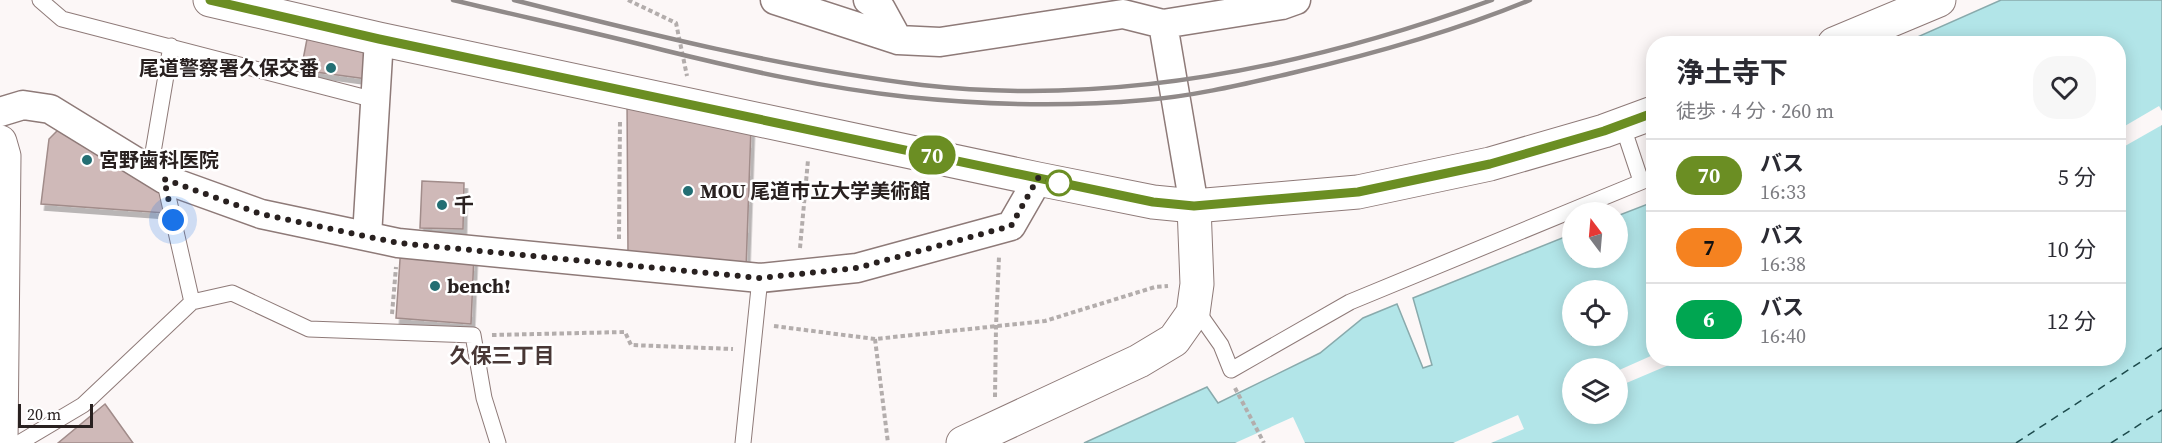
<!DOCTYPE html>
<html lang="ja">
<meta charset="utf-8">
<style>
body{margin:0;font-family:"Source Serif 4","Noto Sans JP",serif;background:#f7f7f7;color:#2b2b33;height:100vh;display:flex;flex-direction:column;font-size:22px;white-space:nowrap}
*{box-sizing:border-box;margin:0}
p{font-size:20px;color:#7c7c81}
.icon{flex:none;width:33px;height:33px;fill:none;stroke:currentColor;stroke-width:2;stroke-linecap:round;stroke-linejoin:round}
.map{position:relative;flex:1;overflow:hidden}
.sheet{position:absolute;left:1646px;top:36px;width:480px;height:330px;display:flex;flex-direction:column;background:#fff;border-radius:24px;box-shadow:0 3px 15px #0003}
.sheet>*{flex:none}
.badge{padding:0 12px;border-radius:20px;font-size:21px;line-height:39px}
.needle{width:39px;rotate:344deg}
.fabs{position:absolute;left:1562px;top:202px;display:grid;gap:12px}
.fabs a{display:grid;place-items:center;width:66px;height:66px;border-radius:50%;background:#fff;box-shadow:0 3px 15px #0003;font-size:30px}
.scale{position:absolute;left:18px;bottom:15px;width:75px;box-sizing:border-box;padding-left:6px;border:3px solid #292120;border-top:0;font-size:16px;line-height:21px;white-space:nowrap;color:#292120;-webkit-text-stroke:4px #fff;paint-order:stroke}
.you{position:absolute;width:30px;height:30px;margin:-15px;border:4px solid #fff;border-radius:50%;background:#1a73e8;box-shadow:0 0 0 9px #1a73e833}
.map>.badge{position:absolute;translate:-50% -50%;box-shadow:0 0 0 3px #fff}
.round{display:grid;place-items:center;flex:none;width:63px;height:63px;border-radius:24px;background:#f7f7f7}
.head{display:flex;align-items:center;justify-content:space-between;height:102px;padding:0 30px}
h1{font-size:28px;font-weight:700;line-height:45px}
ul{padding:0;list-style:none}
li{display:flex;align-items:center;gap:18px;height:72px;padding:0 30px;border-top:2px solid #e1e1e2}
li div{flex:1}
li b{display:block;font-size:22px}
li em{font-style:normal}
li .badge{min-width:66px;font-weight:700;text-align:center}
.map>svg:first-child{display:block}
.water{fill:#b2e5e8;stroke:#89aaac;stroke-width:1.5;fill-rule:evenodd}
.pier{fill:#fcf7f7}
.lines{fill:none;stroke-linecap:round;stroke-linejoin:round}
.ferry{stroke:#1d4b4d;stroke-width:1.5;stroke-dasharray:8 6;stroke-linecap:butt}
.building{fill:#cfb9b8;stroke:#a18c8a;stroke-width:1.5;filter:url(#shadow)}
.lane-casing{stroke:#8e7a78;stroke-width:17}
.street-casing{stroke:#8e7a78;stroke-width:31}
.secondary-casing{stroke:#8e7a78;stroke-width:35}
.highway-casing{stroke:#8e7a78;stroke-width:35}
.path{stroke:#b3adac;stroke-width:4;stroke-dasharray:4.5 3;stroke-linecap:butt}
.lane{stroke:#fff;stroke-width:15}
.street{stroke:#fff;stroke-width:28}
.secondary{stroke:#fff;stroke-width:33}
.highway{stroke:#fff;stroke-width:33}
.rail{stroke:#908a89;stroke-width:4.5}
.line-casing{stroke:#fff;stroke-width:14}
.line{stroke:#6b8e23;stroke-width:9}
.walk{stroke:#292120;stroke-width:6;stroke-dasharray:0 10.8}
.poi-dot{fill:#236e73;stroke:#fff;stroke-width:2}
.stop-dot{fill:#fff;stroke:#6b8e23;stroke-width:3}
.labels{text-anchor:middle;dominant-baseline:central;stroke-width:5;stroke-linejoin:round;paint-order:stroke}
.poi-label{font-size:20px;font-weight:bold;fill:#292120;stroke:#fff;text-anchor:start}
.neighbourhood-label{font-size:21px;font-weight:bold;fill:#483735;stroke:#fff}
</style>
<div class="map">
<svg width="2162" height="443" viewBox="0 0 2162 443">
<defs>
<filter id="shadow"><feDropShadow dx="3.5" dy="6" stdDeviation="0" flood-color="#0004"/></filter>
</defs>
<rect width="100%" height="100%" fill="#fcf7f7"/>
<!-- water -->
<path class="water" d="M2001,0H2162V443H1084L1207,387L1218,403L1320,353L1363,318L1397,304L1423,368L1432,365L1413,298L1572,234V258H1617V216L1653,202V358H2118V44H1907L1906,42ZM1572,291H1617V336H1572ZM1572,369H1617V414H1572Z"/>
<!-- pier -->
<path class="pier" d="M2159,106L2162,111V125L2118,150V130Z
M1653,355V358L1683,359L1617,387V371Z
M1518,415L1524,429L1491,443H1453Z
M1293,417L1305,443H1235Z"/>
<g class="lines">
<!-- ferry -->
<path class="ferry" d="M2016,443L2162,348
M2111,443L2162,410"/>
</g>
<!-- building -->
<path class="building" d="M307,39L374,55V80L301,70Z
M627,99L751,127L746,269L628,255Z
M62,126L159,180L165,213L41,204L49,139Z
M422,181L464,183L463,229L420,228Z
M401,245L474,254L471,324L396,318Z
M105,404L133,443H58Z"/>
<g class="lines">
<defs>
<path id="lane" d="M40,0L62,19L375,100
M1622,124L1641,181
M150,170L171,46
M164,179L192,302
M1195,308L1221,345L1231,370L1350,302L1653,177
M19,443L83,405L192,302L232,293L309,329L473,335L484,398L498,443
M743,443L760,278"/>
<path id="street" d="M775,0L898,40L940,42L1123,14L1163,24L1282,5L1296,0
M868,0L881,9L898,40
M1163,24L1194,206
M0,112L23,105L50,109L164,179L261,214L398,243L760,278L857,268L1011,226L1038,179
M367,236L379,39"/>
<path id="secondary" d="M0,142L4,156L1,443
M963,443L1139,361L1174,340L1193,313L1197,284L1194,206"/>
<path id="highway" d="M210,0L379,39L1038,179L1153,202L1194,206L1358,192L1490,164L1604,131L1653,113
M1834,44L1939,0"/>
</defs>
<!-- lane casing -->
<use href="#lane" class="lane-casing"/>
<!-- street casing -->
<use href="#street" class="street-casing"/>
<!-- secondary casing -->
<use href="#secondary" class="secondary-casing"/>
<!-- highway casing -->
<use href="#highway" class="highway-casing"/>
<!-- path -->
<path class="path" d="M628,0L676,23L687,76
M619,239L620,120
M800,248L808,160
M392,314L396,267
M774,326L875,339L1045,321L1155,287L1168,286
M492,335L625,332L631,345L733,349
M875,339L888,443
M1235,388L1264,443
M995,397L996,326L999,257"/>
<!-- lane -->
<use href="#lane" class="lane"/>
<!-- street -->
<use href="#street" class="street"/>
<!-- secondary -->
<use href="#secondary" class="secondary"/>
<!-- highway -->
<use href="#highway" class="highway"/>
<!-- rail -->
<path class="rail" d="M453,0C523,17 593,32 663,50C744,70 825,88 908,97C986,105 1067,107 1145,100C1195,96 1244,84 1292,73C1373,54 1453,32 1530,0
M514,0C648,34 784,68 922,85C1115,107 1311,66 1492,0"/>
</g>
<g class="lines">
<defs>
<path id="line" d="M210,0L379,39L1038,178L1153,202L1194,206L1358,192L1490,164L1604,131L1653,113"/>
</defs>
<!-- line casing -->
<use href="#line" class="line-casing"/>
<!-- line -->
<use href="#line" class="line"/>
<!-- walk -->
<path class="walk" d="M173,220L164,179L261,214L398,243L760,278L857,268L1011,226L1038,178L1059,183"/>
</g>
<!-- markers -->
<g class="poi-dot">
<circle cx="331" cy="68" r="6"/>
<circle cx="87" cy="160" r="6"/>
<circle cx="688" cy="191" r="6"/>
<circle cx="442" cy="205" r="6"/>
<circle cx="435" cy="286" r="6"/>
</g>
<circle class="stop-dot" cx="1059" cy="183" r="12"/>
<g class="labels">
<!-- poi labels -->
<g class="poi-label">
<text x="319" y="68" text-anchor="end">尾道警察署久保交番</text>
<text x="99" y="160">宮野歯科医院</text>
<text x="700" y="191">MOU 尾道市立大学美術館</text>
<text x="454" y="205">千</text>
<text x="447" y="286">bench!</text>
</g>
<!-- neighbourhood labels -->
<g class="neighbourhood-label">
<text x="502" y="355">久保三丁目</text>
</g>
</g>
</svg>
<div class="fabs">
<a><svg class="needle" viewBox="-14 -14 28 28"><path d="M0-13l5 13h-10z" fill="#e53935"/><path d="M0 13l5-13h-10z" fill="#7c7c81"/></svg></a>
<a><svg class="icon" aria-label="locate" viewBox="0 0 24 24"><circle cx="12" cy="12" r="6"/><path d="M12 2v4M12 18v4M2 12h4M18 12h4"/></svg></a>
<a><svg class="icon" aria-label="layers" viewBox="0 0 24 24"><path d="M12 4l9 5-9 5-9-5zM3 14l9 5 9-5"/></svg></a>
</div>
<div class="scale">20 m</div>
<div class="you" style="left:173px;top:220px"></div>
<b class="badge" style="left:932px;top:155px;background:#6b8e23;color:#fff">70</b>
<section class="sheet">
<div class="head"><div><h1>浄土寺下</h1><p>徒歩 · 4 分 · 260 m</p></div><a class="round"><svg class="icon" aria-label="heart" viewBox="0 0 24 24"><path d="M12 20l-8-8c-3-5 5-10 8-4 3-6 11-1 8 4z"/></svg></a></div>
<ul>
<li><span class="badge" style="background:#6b8e23;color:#fff">70</span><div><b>バス</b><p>16:33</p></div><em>5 分</em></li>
<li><span class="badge" style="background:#f58220;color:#111">7</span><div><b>バス</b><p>16:38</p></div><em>10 分</em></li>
<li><span class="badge" style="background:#00a651;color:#fff">6</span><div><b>バス</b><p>16:40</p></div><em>12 分</em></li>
</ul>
</section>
</div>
